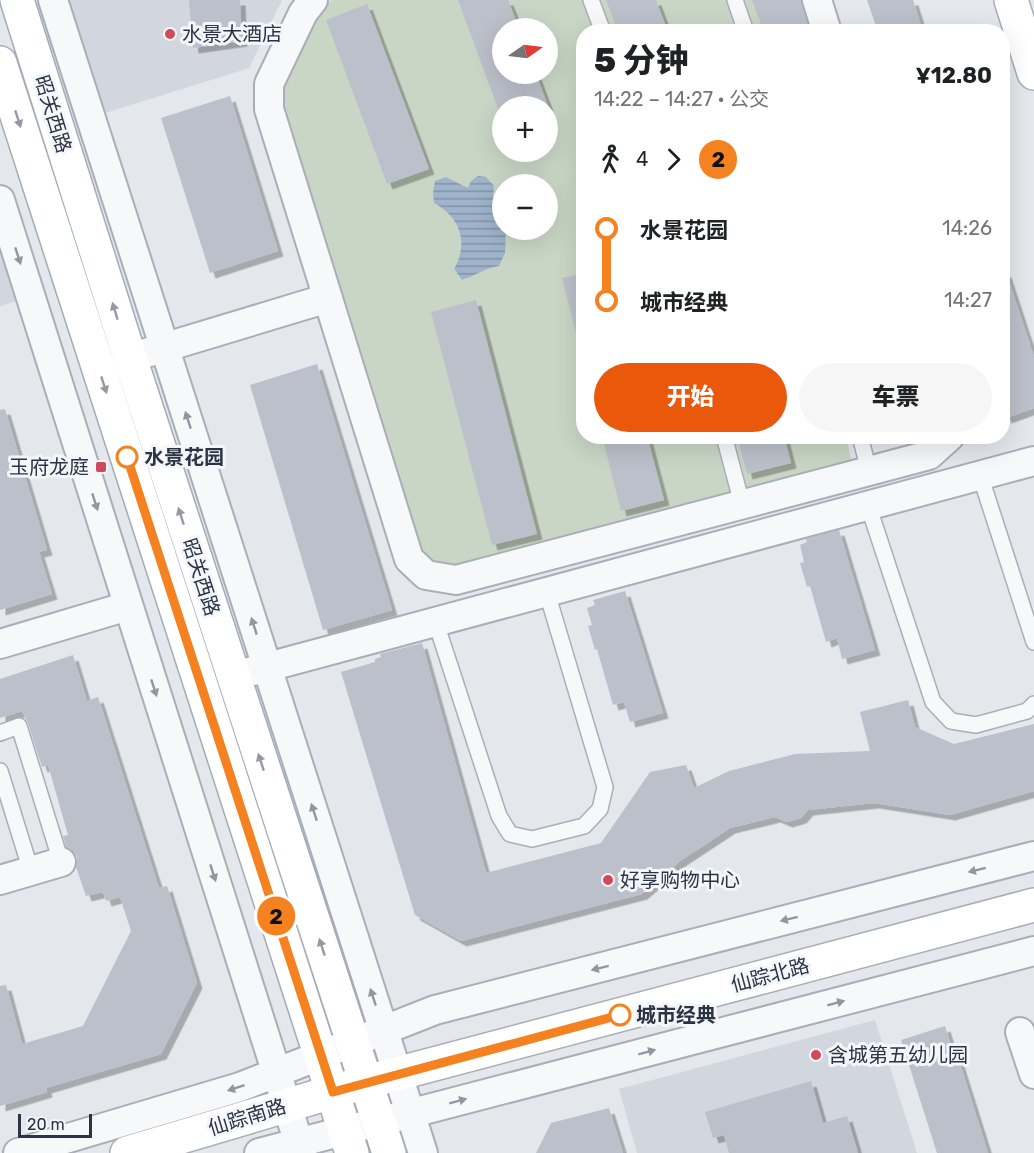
<!DOCTYPE html>
<html lang="zh">
<meta charset="utf-8">
<style>
body{margin:0;font-family:Rubik,"Noto Sans SC",sans-serif;background:#f6f6f6;color:#202124;height:100vh;display:flex;flex-direction:column;font-size:22px;white-space:nowrap}
*{box-sizing:border-box;margin:0}
p{font-size:20px;color:#757577}
.icon{flex:none;width:33px;height:33px;fill:none;stroke:currentColor;stroke-width:2;stroke-linecap:round;stroke-linejoin:round}
.map{position:relative;flex:1;overflow:hidden}
.details{position:absolute;left:576px;top:24px;width:434px;height:420px;display:flex;flex-direction:column;background:#fff;border-radius:24px;box-shadow:0 6px 24px #0002}
.details>*{flex:none}
.badge{padding:0 12px;border-radius:20px;font-size:21px;line-height:39px}
.needle{width:39px;rotate:76deg}
.buttons{position:absolute;left:492px;top:18px;display:grid;gap:12px}
.buttons a{display:grid;place-items:center;width:66px;height:66px;border-radius:50%;background:#fff;box-shadow:0 6px 24px #0002;font-size:30px}
.scale{position:absolute;left:18px;bottom:15px;width:74px;box-sizing:border-box;padding-left:6px;border:3px solid #2b3445;border-top:0;font-size:16px;line-height:21px;white-space:nowrap;color:#2b3445;-webkit-text-stroke:4px #f4f6f9;paint-order:stroke}
.map>.badge{position:absolute;translate:-50% -50%;box-shadow:0 0 0 3px #fff}
.legs{display:flex;align-items:center;gap:9px;height:66px;padding:0 18px;font-size:20px}
.legs p{margin-inline-start:auto}
.summary{display:flex;align-items:center;justify-content:space-between;height:102px;padding:0 18px}
h1{font-size:33px;font-weight:800;line-height:45px}
.button{display:flex;gap:12px;margin-top:auto;padding:12px 18px}
.button a{flex:1;height:69px;border-radius:36px;background:#ea580c;color:#fff;font-size:24px;font-weight:800;line-height:69px;text-align:center}
.button a+a{background:#f6f6f6;color:#202124}
ul{padding:0 18px;list-style:none}
li{display:flex;align-items:center;gap:21px;height:72px;font-size:22px}
li i{display:grid;place-items:center;width:9px;height:100%;margin:0 8px;background:currentColor}
li i::after{content:'';width:15px;height:15px;margin:-8px;border:4px solid;border-radius:50%;background:#fff}
li p{margin-inline-start:auto}
li:first-child i{background:linear-gradient(#0000 50%,currentColor 0)}
li:last-child i{background:linear-gradient(currentColor 50%,#0000 0)}
.map>svg:first-child{display:block}
.built{fill:#d2d6de}
.green{fill:#c9d6c5;fill-rule:evenodd}
.water{fill:url(#water-rules)}
.building{fill:#bbc0ca;filter:url(#shadow)}
.lines{fill:none;stroke-linecap:round;stroke-linejoin:round}
.lane-casing{stroke:#a9aeb7;stroke-width:18}
.street-casing{stroke:#a9aeb7;stroke-width:32}
.secondary-casing{stroke:#a9aeb7;stroke-width:36}
.primary-casing{stroke:#a3abb8;stroke-width:36}
.lane{stroke:#f7f8fa;stroke-width:15}
.street{stroke:#f7f8fa;stroke-width:28}
.secondary{stroke:#fff;stroke-width:33}
.primary{stroke:#fff;stroke-width:33}
.oneway{fill:#959aa2}
.oneway2{fill:#9196a0}
.line-1-casing{stroke:#fff;stroke-width:14}
.line-1{stroke:#f58220;stroke-width:9}
.poi-dot{fill:#d1495b;stroke:#f4f6f9;stroke-width:2}
.stop-1-dot{fill:#fff;stroke:#f58220;stroke-width:3}
.labels{text-anchor:middle;dominant-baseline:central;stroke-width:6;stroke-linejoin:round;paint-order:stroke}
.poi-label{font-size:20px;fill:#2b3445;stroke:#f4f6f9;text-anchor:start}
.street-label{font-size:20px;fill:#2b3445;stroke:#f4f6f9}
.stop-label{font-size:20px;font-weight:bold;fill:#2b3445;stroke:#f4f6f9;text-anchor:start}
</style>
<div class="map">
<svg width="1034" height="1153" viewBox="0 0 1034 1153">
<defs>
<pattern id="water-rules" width="6" height="5" patternUnits="userSpaceOnUse" patternTransform="scale(1.5)"><rect width="6" height="5" fill="#9fb4cc"/><path d="M0 2.5h6" fill="none" stroke="#8293a7"/></pattern>
<filter id="shadow"><feDropShadow dx="5.5" dy="5.5" stdDeviation="0" flood-color="#0004"/></filter>
</defs>
<rect width="100%" height="100%" fill="#e4e7ec"/>
<!-- built -->
<path class="built" d="M64,0H282L249,68L102,114Z
M0,248L17,301L0,306Z
M875,1020L917,1153H637L619,1089Z"/>
<!-- green -->
<path class="green" d="M331,0H804L814,31L584,32V436L846,437L852,463L451,571L418,554L278,102L297,44ZM502,28H548V74H502ZM502,106H548V152H502ZM446,177L468,189L494,186L493,199L502,212V184H548V230H506C508,252 483,275 462,280L454,269C467,246 462,227 444,208Z"/>
<!-- water -->
<path class="water" d="M478,176L486,177L494,186L493,199L502,212V230H506L505,253L499,266C484,268 476,276 462,280L454,269C469,243 460,217 434,203L433,193L435,181L446,177L468,188L471,181Z"/>
<!-- building -->
<path class="building" d="M189,0H240L242,41L193,48Z
M458,0H508L519,28H502V74H536L548,106H502V114H500Z
M606,0H656L668,32H618Z
M752,0H801L810,32H764Z
M867,0H913L923,32H878Z
M367,4L429,169L387,184L326,20Z
M230,96L278,251L210,273L161,118Z
M1002,272H1006L1034,357V408L1006,418L1002,407Z
M584,273V336L577,337L562,278Z
M476,300L537,534L492,545L431,312Z
M317,364L392,610L323,630L250,385Z
M5,409L47,550L39,552L52,594L0,610V410Z
M602,436H647L664,500L621,511Z
M737,436H784L791,463L747,474Z
M839,530L875,650L842,659L837,638L826,642L810,586L807,587L800,563L804,562L800,545L807,542L806,539Z
M625,591L663,713L630,722L624,702L613,705L597,649L595,650L588,626L592,625L587,608L595,605L593,600Z
M422,643L486,873L601,843L650,772L686,765L694,788L729,771L795,754L870,751L860,712L908,700L915,727L954,744L1034,724V791L950,815L874,803L808,810L801,818L787,822L775,817L730,828L680,861L642,894L461,941L415,915L341,672L375,662V659L381,657L380,654Z
M73,655L87,701L98,697L159,888L167,886L197,983L161,1054L46,1088L47,1092L0,1106V986L6,985L22,1044L83,1026L131,931L120,897L106,901L103,892L86,896L76,867L77,857L73,850L66,847L63,836L68,835L48,765L42,767L28,723L22,711L0,718V679Z
M945,1026L952,1049L955,1048L988,1153H937L901,1040Z
M811,1081L823,1123L847,1116L858,1153H729L724,1135L713,1138L705,1112Z
M609,1108L623,1153H536L551,1123Z"/>
<g class="lines">
<defs>
<path id="lane" d="M591,0L603,32
M735,0L746,32
M724,436L742,504
M860,436L869,471
M980,475L1034,642
M868,505L933,702L951,721L976,725L1027,711L1034,704
M436,623L499,816L510,834L532,839L584,826L600,809L605,787L547,593
M0,733L19,726L61,862
M0,771L31,871"/>
<path id="street" d="M53,0L423,1153
M313,0L303,13L269,84V109L409,559L426,575L456,580L869,471L929,455L950,436
M817,0L827,32
M0,200L302,1153
M146,353L328,298
M0,644L128,606
M249,672L1034,461
M0,880L61,862
M1020,1032L1034,1074
M18,1153L240,1087L435,1010L1034,856
M259,1153L1034,951"/>
<path id="secondary" d="M1011,0L1034,73
M127,1153L366,1082L1034,905"/>
<path id="primary" d="M17,0L130,358L389,1153
M0,63L352,1153"/>
</defs>
<!-- lane casing -->
<use href="#lane" class="lane-casing"/>
<!-- street casing -->
<use href="#street" class="street-casing"/>
<!-- secondary casing -->
<use href="#secondary" class="secondary-casing"/>
<!-- primary casing -->
<use href="#primary" class="primary-casing"/>
<!-- lane -->
<use href="#lane" class="lane"/>
<!-- street -->
<use href="#street" class="street"/>
<!-- secondary -->
<use href="#secondary" class="secondary"/>
<!-- primary -->
<use href="#primary" class="primary"/>
</g>
<!-- one-way arrows -->
<defs><path id="oneway-solid" d="M-6-.8H1V-3.2L6.5 0L1 3.2V.8H-6Z" transform="scale(1.5)"/></defs>
<g class="oneway">
<use href="#oneway-solid" transform="translate(18 119) rotate(72)"/>
<use href="#oneway-solid" transform="translate(115 311) rotate(-107)"/>
<use href="#oneway-solid" transform="translate(104 385) rotate(72)"/>
<use href="#oneway-solid" transform="translate(181 516) rotate(-108)"/>
<use href="#oneway-solid" transform="translate(261 762) rotate(-108)"/>
<use href="#oneway-solid" transform="translate(322 947) rotate(-108)"/>
</g>
<g class="oneway2">
<use href="#oneway-solid" transform="translate(18 256) rotate(72)"/>
<use href="#oneway-solid" transform="translate(188 420) rotate(-108)"/>
<use href="#oneway-solid" transform="translate(95 502) rotate(72)"/>
<use href="#oneway-solid" transform="translate(254 626) rotate(-108)"/>
<use href="#oneway-solid" transform="translate(154 688) rotate(72)"/>
<use href="#oneway-solid" transform="translate(314 812) rotate(-108)"/>
<use href="#oneway-solid" transform="translate(977 870) rotate(166)"/>
<use href="#oneway-solid" transform="translate(213 873) rotate(72)"/>
<use href="#oneway-solid" transform="translate(789 919) rotate(166)"/>
<use href="#oneway-solid" transform="translate(600 968) rotate(166)"/>
<use href="#oneway-solid" transform="translate(373 997) rotate(-108)"/>
<use href="#oneway-solid" transform="translate(836 1003) rotate(-15)"/>
<use href="#oneway-solid" transform="translate(647 1052) rotate(-15)"/>
<use href="#oneway-solid" transform="translate(236 1088) rotate(162)"/>
<use href="#oneway-solid" transform="translate(458 1101) rotate(-15)"/>
</g>
<g class="lines">
<defs>
<path id="line-1" d="M127,457L333,1092L620,1015"/>
</defs>
<!-- line-1 casing -->
<use href="#line-1" class="line-1-casing"/>
<!-- line-1 -->
<use href="#line-1" class="line-1"/>
</g>
<!-- markers -->
<g class="poi-dot">
<circle cx="170" cy="34" r="6"/>
<rect x="95" y="461" width="12" height="12" rx="3"/>
<circle cx="608" cy="880" r="6"/>
<circle cx="816" cy="1055" r="6"/>
</g>
<g class="stop-1-dot">
<circle cx="127" cy="457" r="10"/>
<circle cx="620" cy="1015" r="10"/>
</g>
<g class="labels">
<!-- poi labels -->
<g class="poi-label">
<text x="182" y="34">水景大酒店</text>
<text x="89" y="467" text-anchor="end">玉府龙庭</text>
<text x="620" y="880">好享购物中心</text>
<text x="828" y="1055">含城第五幼儿园</text>
</g>
<!-- street labels -->
<g class="street-label">
<text transform="translate(53 114) rotate(73)">昭关西路</text>
<text transform="translate(201 577) rotate(72)">昭关西路</text>
<text transform="translate(770 975) rotate(-15)">仙踪北路</text>
<text transform="translate(247 1117) rotate(-17)">仙踪南路</text>
</g>
<!-- stop labels -->
<g class="stop-label">
<text x="144" y="457">水景花园</text>
<text x="636" y="1015">城市经典</text>
</g>
</g>
</svg>
<div class="buttons">
<a><svg class="needle" viewBox="-14 -14 28 28"><path d="M0-13l5 13h-10z" fill="#e53935"/><path d="M0 13l5-13h-10z" fill="#757577"/></svg></a>
<a>+</a>
<a>−</a>
</div>
<div class="scale">20 m</div>
<b class="badge" style="left:276px;top:916px;background:#f58220;color:#111">2</b>
<section class="details">
<div class="summary"><div><h1>5 分钟</h1><p>14:22 – 14:27 · 公交</p></div><b>¥12.80</b></div>
<div class="legs"><svg class="icon" aria-label="walk" viewBox="0 0 24 24"><circle cx="13" cy="4" r="2"/><path d="M13 8l-2 6 4 7M11 14l-3 7M7 12l3-4h3l4 4"/></svg>4<svg class="icon" aria-label="forward" viewBox="0 0 24 24"><path d="M9 5l7 7-7 7"/></svg><b class="badge" style="background:#f58220;color:#111">2</b></div>
<ul>
<li><i style="color:#f58220"></i><b>水景花园</b><p>14:26</p></li>
<li><i style="color:#f58220"></i><b>城市经典</b><p>14:27</p></li>
</ul>
<div class="button"><a>开始</a><a>车票</a></div>
</section>
</div>
